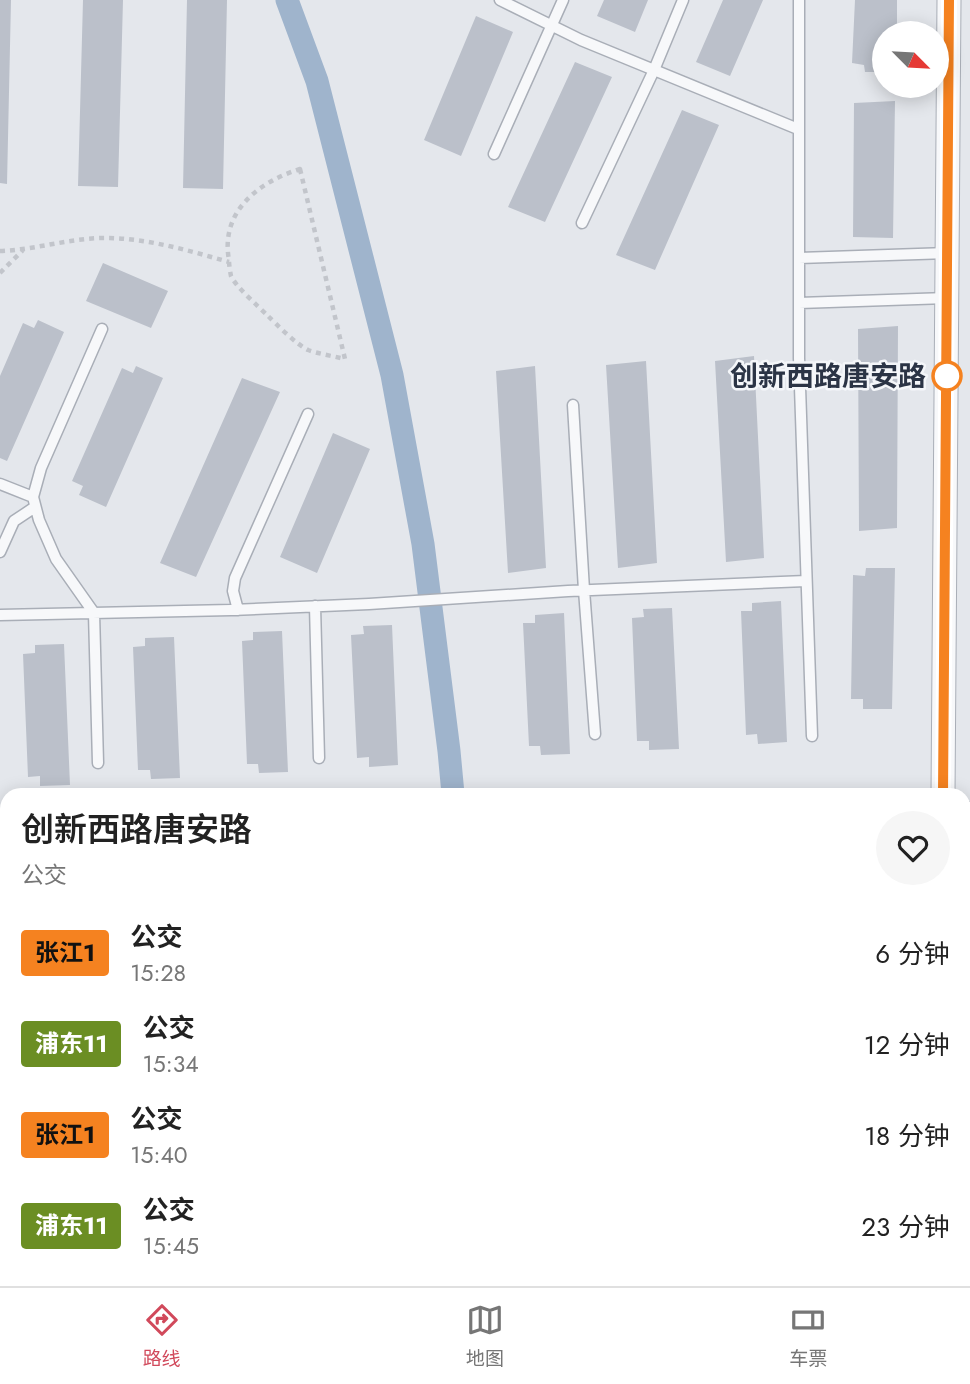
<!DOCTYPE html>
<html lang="zh">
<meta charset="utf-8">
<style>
body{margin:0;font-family:Jost,"Noto Sans SC",sans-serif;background:#f6f6f6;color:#222;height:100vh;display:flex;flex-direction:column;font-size:26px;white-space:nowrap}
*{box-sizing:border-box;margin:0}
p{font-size:23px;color:#767676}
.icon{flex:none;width:38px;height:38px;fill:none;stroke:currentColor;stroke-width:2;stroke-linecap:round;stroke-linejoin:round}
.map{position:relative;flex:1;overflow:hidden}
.details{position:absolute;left:0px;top:788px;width:971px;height:499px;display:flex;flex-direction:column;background:#fff;border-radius:21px 21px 0 0;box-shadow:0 4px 18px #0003}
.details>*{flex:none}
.badge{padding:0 14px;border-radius:5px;font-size:24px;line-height:46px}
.needle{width:46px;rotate:114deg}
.buttons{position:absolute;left:872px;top:21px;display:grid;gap:14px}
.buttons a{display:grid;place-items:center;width:77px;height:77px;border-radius:50%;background:#fff;box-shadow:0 4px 18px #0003;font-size:35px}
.map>.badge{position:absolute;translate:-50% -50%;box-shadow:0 0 0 4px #fff}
.round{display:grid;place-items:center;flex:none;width:74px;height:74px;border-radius:37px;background:#f6f6f6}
.overview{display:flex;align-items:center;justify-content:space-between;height:119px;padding:0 21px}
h1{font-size:33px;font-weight:600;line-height:52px}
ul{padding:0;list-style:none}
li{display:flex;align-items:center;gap:21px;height:91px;padding:0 21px}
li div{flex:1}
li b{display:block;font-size:26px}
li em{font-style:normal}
li .badge{min-width:77px;font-weight:700;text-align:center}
.tab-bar{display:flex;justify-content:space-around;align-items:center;height:98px;border-top:2px solid #e0e0e0;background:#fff;font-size:19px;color:#767676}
.tab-bar a{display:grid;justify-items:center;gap:4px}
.tab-bar .on{color:#d1495b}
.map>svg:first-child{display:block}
.water{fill:#9fb4cc}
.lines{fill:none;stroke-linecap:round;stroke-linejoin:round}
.canal{stroke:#9fb4cc;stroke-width:23}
.building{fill:#bbc0ca}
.lane-casing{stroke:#a9aeb7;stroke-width:13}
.street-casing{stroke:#a9aeb7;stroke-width:25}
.secondary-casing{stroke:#a9aeb7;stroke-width:34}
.path{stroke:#c2c5cb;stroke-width:4.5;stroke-dasharray:5 5;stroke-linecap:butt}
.lane{stroke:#f7f8fa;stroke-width:10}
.street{stroke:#f7f8fa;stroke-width:23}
.secondary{stroke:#fff;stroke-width:32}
.line-casing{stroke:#fff;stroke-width:16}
.line{stroke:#f58220;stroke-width:10}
.stop-dot{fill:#fff;stroke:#f58220;stroke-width:3.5}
.labels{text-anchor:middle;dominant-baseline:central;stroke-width:5;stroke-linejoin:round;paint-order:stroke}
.stop-label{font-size:28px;font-weight:bold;fill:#2b3445;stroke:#f4f6f9;text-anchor:end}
</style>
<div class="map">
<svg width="970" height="1286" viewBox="0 0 970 1286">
<rect width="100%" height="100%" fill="#e4e7ec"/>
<!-- water -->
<path class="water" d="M970,919V1022H964V920Z
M7,1019V1112L0,1113V1020Z"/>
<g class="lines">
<!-- canal -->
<path class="canal" d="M287,0L317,81L392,375L423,544L449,751L453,794
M834,1279V1286"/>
</g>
<!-- building -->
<path class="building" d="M0,0H11L7,184L0,183Z
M83,0H123L118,187L78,186Z
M187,0H227L223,189L183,188Z
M604,0H648L635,32L597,16Z
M723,0H763L730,76L696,62Z
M855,0H897V33H884V72H865L864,65L852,63Z
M476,16L513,32L461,156L424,140Z
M575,62L612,77L545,222L508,207Z
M895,101L893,238L853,237L854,103Z
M682,110L719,125L655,270L616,255Z
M103,263L168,291L151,328L86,301Z
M38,320L64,332L7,461L0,458V376L23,323L34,328Z
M898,326L897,528L859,531L858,329Z
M754,356L764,558L726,562L715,361Z
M646,361L657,563L618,568L606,365Z
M136,366L163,378L106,507L79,495L83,486L72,481L122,368L133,373Z
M535,366L546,568L508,573L496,371Z
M242,378L280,392L196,577L160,563Z
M333,433L370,449L317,573L280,557Z
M866,568H895L892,709H863V699H851L853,575L865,576Z
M781,601L787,742L758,744L757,734L746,735L741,611H752V603Z
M672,608L679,749L649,750V741H637L632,618L644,617L643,609Z
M564,613L570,754L541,755L540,746H529L523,623H535V615Z
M392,625L398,765L369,767V757L357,758L351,635L364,634L363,626Z
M282,631L288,772L259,773L258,764H247L242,641L253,640V632Z
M174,637L180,778L151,779L150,770H138L133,647L145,646V638Z
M64,644L70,785L40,786V776L28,777L23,654L35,653V645Z"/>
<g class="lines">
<defs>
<path id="lane" d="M500,0L581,40L798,129
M799,0V358L812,736
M494,154L563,0
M582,223L654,70L683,0
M799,258L948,253
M799,303L947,298
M573,405L584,590L595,734
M0,484L33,497
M0,552L14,521L35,507
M315,606L319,758
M238,610L233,591L235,578L308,414
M0,615L231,610L369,604L568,591L806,581
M98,763L94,613L56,559L39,520L33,497L41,468L102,329"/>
<path id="street" d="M943,794L949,0"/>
<path id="secondary" d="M964,818H970
M964,858H970
M0,867H7
M0,921L7,920
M964,996L970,1033"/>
</defs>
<!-- lane casing -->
<use href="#lane" class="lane-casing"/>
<!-- street casing -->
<use href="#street" class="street-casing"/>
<!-- secondary casing -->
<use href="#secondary" class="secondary-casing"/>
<!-- path -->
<path class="path" d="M300,169L345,359C333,356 319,354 308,350C296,344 277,325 267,315C258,306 236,287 231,276C230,271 229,265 229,260C220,212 258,182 300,169Z
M0,251C29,250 57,242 86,239C134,234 183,249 229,262
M0,273L23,250"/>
<!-- lane -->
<use href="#lane" class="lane"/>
<!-- street -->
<use href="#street" class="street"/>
<!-- secondary -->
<use href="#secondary" class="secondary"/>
</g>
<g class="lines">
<defs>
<path id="line" d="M943,794L949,0"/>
</defs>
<!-- line casing -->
<use href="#line" class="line-casing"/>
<!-- line -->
<use href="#line" class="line"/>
</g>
<!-- markers -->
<circle class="stop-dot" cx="947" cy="376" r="14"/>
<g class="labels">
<!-- stop labels -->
<g class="stop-label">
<text x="926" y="376">创新西路唐安路</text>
</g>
</g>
</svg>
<div class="buttons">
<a><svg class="needle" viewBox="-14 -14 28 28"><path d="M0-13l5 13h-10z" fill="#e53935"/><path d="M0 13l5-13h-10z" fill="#767676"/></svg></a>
</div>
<section class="details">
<div class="overview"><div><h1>创新西路唐安路</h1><p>公交</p></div><a class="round"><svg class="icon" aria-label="heart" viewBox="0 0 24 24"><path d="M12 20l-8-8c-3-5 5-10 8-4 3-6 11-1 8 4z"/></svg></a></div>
<ul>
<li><span class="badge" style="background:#f58220;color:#111">张江1</span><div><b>公交</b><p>15:28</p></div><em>6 分钟</em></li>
<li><span class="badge" style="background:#6b8e23;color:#fff">浦东11</span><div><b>公交</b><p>15:34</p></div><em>12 分钟</em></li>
<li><span class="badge" style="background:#f58220;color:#111">张江1</span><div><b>公交</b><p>15:40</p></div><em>18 分钟</em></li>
<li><span class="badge" style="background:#6b8e23;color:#fff">浦东11</span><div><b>公交</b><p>15:45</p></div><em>23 分钟</em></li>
</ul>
</section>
</div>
<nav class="tab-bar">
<a class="on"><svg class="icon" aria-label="directions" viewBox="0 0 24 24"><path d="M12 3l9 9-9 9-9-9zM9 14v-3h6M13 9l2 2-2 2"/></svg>路线</a>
<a><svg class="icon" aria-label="map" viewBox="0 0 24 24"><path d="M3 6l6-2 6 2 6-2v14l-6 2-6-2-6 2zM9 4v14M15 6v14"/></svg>地图</a>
<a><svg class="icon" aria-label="tickets" viewBox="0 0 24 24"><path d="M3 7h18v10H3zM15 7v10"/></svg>车票</a>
</nav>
